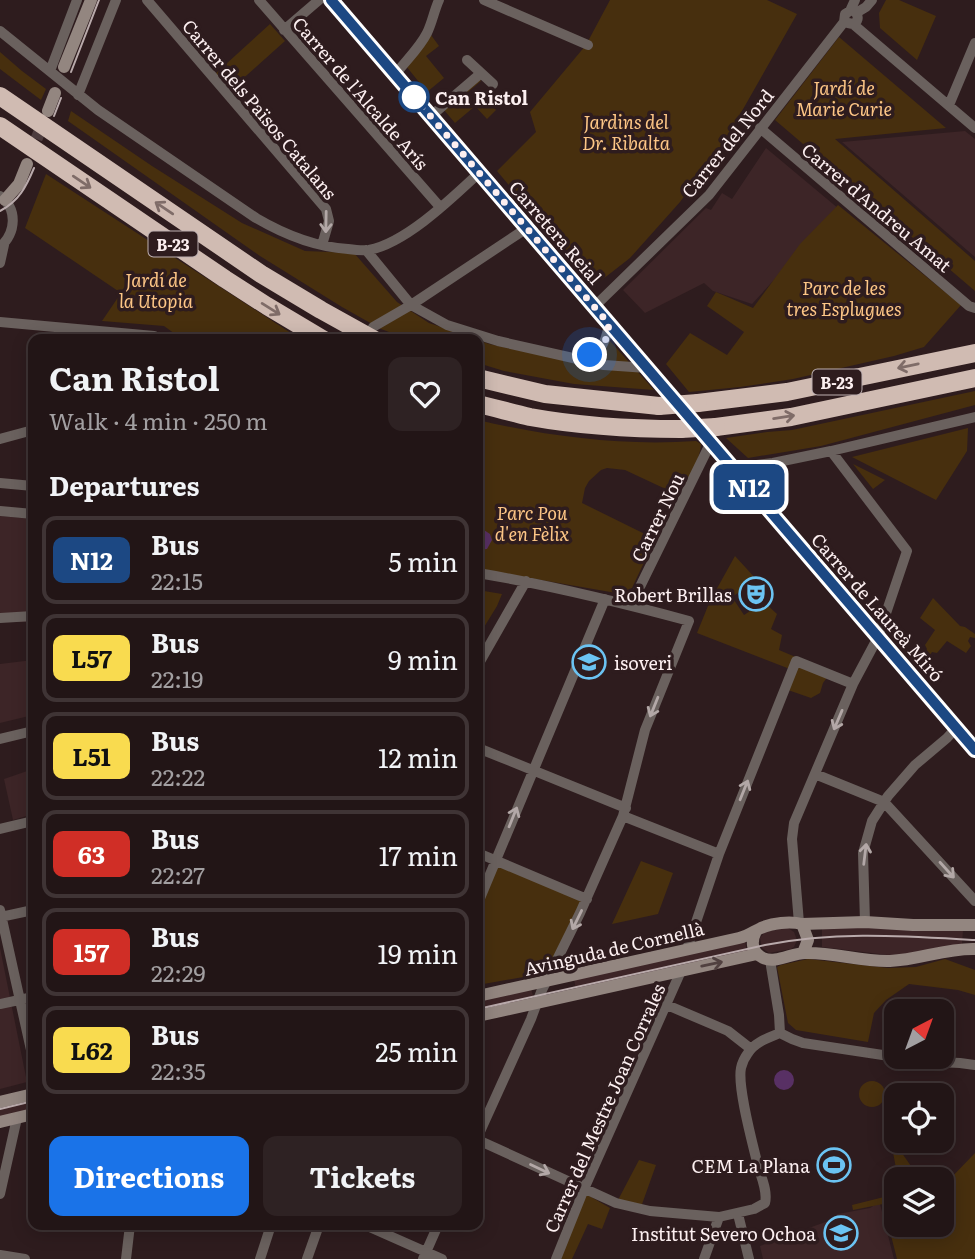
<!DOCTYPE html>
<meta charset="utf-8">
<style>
body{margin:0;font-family:Literata,serif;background:#2e2223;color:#f1f3f6;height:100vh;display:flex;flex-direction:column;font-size:26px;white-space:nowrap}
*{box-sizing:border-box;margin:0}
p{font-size:23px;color:#a29fa1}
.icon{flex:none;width:38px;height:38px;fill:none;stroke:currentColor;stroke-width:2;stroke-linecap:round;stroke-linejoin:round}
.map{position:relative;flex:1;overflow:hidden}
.sheet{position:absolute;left:28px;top:334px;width:455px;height:896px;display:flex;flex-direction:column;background:#221516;border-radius:14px;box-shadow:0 4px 18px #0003,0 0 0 2px #3f3435}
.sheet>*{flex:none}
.badge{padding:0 14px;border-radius:10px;font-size:24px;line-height:46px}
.needle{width:46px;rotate:41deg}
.buttons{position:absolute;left:884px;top:999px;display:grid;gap:14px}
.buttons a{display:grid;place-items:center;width:70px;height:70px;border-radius:14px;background:#221516;box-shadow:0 4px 18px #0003,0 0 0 2px #3f3435;font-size:35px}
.you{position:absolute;width:35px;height:35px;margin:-18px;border:5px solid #fff;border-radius:50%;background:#1a73e8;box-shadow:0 0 0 10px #1a73e833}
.map>.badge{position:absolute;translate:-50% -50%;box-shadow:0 0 0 4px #fff}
h2{padding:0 21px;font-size:26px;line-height:63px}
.round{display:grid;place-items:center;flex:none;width:74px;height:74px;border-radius:14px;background:#2e2223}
.headline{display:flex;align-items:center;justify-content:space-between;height:119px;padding:0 21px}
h1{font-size:33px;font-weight:700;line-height:52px}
.primary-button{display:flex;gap:14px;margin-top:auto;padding:14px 21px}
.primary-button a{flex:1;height:80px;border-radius:14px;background:#1a73e8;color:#fff;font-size:28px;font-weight:700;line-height:80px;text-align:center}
.primary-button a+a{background:#2e2223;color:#f1f3f6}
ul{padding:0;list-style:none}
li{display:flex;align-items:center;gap:21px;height:88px;margin:0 14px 10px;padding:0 7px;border:4px solid #3f3435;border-radius:14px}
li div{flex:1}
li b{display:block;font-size:26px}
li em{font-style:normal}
li .badge{min-width:77px;font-weight:700;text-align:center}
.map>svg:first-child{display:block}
.built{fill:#3d2527}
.green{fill:#472f0e}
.water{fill:#583064}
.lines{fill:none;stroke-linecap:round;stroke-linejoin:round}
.street-tunnel{stroke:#4d3c3e;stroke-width:10;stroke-dasharray:10 5;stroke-linecap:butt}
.secondary-tunnel{stroke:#4d3c3e;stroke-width:12;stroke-dasharray:12 6;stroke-linecap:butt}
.street{stroke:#6a615e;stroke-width:10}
.secondary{stroke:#938680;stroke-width:12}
.primary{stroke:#b3a19a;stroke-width:14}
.highway{stroke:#d0bbb2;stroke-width:18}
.tram{stroke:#b9aaab;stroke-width:2}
.highway-bridge{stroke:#d0bbb2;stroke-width:18}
.oneway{stroke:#7f6c68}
.oneway2{stroke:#b3a8a7}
.oneway3{stroke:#514140}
.line-casing{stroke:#fff;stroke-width:16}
.line{stroke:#1c4883;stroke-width:10}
.walk{stroke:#fceff0;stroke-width:7;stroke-dasharray:0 12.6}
.stop-dot{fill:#fff;stroke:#1c4883;stroke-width:3.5}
.labels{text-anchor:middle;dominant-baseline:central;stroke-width:7;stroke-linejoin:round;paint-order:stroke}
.shield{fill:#2e1c1e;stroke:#beb0b1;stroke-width:2}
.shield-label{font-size:16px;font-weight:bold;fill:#fceff0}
.park-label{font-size:18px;font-style:italic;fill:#fdc686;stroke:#2e1c1e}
.street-label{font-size:18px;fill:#fceff0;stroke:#2e1c1e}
.stop-label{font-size:18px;font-weight:bold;fill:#fceff0;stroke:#2e1c1e;text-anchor:start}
.poi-label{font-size:18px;fill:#fceff0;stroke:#2e1c1e;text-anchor:end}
</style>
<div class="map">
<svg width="975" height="1259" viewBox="0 0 975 1259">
<rect width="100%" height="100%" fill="#2e1c1e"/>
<!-- built -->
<path class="built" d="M965,131L975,139V257L842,142Z
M766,148L839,209L752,304L713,291L704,283L645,313L623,290L706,208L711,210L722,193L732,199Z
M0,516L33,519V622H0Z
M33,660V715L0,723V664Z
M33,769V814L13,820L4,779Z
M849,927L963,930L962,944L905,954L888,955L822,947V928Z
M788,928L794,932L797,940L794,947L791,949L769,953L762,948L760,938L764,933L770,931Z
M745,941L747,952L576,990L574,979Z
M0,948L27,1082L0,1089Z
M531,989L534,999L478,1012V1001Z
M33,1099V1110L0,1117V1106Z
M876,1204H880L894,1259H763L760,1246L828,1221L838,1214L870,1208Z"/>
<!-- green -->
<path class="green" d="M610,0H767L797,14L725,141L680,202L630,258L594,286L497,171L536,132L530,112L586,45Z
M886,0H899L936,16L917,60L880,28L879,13Z
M270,24L285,41L229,91L214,75Z
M431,35L439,46L426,56L444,78L427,92L406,66Z
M839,37L946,128L835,139L975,261V291L775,120Z
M0,52L22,71L46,89L41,100L0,69Z
M480,80L481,81L462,97L469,104L471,103L474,107L455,123L444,110Z
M485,97L496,110L487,119L475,106Z
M71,111L152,166L242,223L305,251L354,253L397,302L429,323L476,339H408L381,329L342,307L260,256L68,121Z
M46,174L300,339L234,340L218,337L215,339H182L164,326L102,321L121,293L25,228Z
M838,205L961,305L924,347L894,356L793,379L740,387L689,392L666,364L690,333L727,355L744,332L707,306L716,292L753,308L800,244Z
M478,340L489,344L563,360L574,361L610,341L654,390L574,384L504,371L478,363Z
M975,391V405L821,446L748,458L726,438L767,432L792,430Z
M478,420C550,437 623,446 696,441L701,444C700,459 688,490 672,492L625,470L607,468L601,470L589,481L585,488L582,503L655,539L632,588L622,594L478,569Z
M968,428L967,451L936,500L852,457Z
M853,464L885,480L873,489Z
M735,556L757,580L732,597L744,615L764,602L777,614L771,629L782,635L779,650L831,672L823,683L820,693L811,698L788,690L795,671L697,633L710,601Z
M478,590L502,594L497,606L478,637Z
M933,598L960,626L965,627L975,634V638L970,637L968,641L971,646L966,653L947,641L937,653L932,652L920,669L915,665L927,649L925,645L935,630L920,618Z
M641,861L673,873L658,914L612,924Z
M497,864L582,900L551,972L478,985V914Z
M808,959L888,968L916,967L945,959L975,970V995L958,990L909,984L886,1000L874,1013L868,1042L796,1030L788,1023L777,967L781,965Z
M859 1094a13 13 0 1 1 26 0a13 13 0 1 1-26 0Z
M890,1136L920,1179H898Z
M975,1153V1259H897L883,1204L853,1210L852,1205L896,1194V1225H942V1190L946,1183Z
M639,1160L656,1165L641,1207L618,1200Z
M586,1194L610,1208L602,1229L588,1224L572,1259H559Z"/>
<!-- water -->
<path class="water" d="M484,530L490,534L492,540L487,549L478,550V531Z
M774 1080a10 10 0 1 1 20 0a10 10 0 1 1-20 0Z"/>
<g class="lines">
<!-- street-tunnel -->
<path class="street-tunnel" d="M344,340L363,332"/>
<!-- secondary-tunnel -->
<path class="secondary-tunnel" d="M30,156L45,117"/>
<!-- street -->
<path class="street" d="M147,0L326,209L329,221L322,245
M259,0L440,207
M484,0L588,45
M856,13L866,7L872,0
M848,23L853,24C858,22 859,17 856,13
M853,24L975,128
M284,30L319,0
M0,31L98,110L256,218C285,235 314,247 348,249C355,250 362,251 369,250C406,243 452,198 479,173
M467,60L493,84
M50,71L77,0
M395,75C405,61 419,49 427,33C432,23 434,11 439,0
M78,95L116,0
M949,105L975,43
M431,116L480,74
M760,128L969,306L975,308
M0,196C18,209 16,233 0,247
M366,250L411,305L447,325L498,341L604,365L647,368
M0,263L4,245
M594,307L709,195L844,22L845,14L850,11L855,0
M0,322L154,336V340
M373,327L411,305L527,228
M577,356C601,353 605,347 609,324
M0,439L33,430
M733,468L773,463L831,451L975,417
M0,483L33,486
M751,489L773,463
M0,511L33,514
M478,573C549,585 619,602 689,621L645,730L623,816L580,913L541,992L531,1019L478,1136
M631,605L711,442
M0,618L33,616
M478,665L526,581
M0,739L33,731
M478,748L626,808
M815,774L884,802L975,901
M623,816L719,854
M0,829L33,821
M478,853L587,899
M478,903L605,599
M0,910L33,1059
M0,917L33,910
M865,922L863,853L872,821L888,796L915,765L947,738L956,728
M799,923L792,839L794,823L853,684L878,637L907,551L831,451
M687,949L719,854L796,661L853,684
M770,960L779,1015L780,1033
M0,1004L33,997
M667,1005L728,1031L751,1049
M780,1033L792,1039L803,1043L896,1057
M898,1057L938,1062L960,1063L975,1065
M478,1140L616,1203L650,1211L719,1217L754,1209L765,1203C768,1191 761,1177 758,1166C753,1145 737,1087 741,1068C742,1063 745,1057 748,1053C755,1042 768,1038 780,1033
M0,1194L17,1118
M738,1214L749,1259
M365,1225L442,1259
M0,1255L25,1259
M126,1259L130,1225
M260,1259L271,1225
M307,1259L319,1225
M423,1259L438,1225
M556,1259L584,1189L681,971
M704,1259L719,1217"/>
<!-- secondary -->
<path class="secondary" d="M64,67L91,0
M48,111L55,93
M5,200L19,184L27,164
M802,924L808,940L803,953
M756,931C751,941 751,952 763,958C775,964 792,953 805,953C833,952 862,962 890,961C919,960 946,948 975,949
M478,996L739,938C748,936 753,932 761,928C772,923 790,921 802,924L865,922L913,925H975
M478,1016L757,954
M0,1102L33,1094
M0,1122L33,1114"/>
<!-- primary -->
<path class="primary" d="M331,0L975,750"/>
<!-- highway -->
<path class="highway" d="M0,96L261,274L321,310L375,340
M0,126L225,279L267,306L324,340
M478,378L545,394L659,406
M698,403L787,392L975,353
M478,404C495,408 513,413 530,417C580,426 630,429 681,429
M716,427L791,417L975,378"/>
<!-- tram -->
<path class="tram" d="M71,72L99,0
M54,116L61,98
M0,211C19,201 26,187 34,168
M478,1009L765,945C837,931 902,936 975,940
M0,1109L33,1101"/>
<!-- highway-bridge -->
<path class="highway-bridge" d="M659,406L698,403
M681,429L716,427"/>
</g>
<!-- one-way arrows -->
<defs><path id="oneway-shaft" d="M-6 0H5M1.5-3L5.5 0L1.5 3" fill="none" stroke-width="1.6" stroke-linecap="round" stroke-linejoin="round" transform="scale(1.75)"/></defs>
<g class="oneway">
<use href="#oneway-shaft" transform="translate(82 182) rotate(34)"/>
<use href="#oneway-shaft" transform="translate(164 208) rotate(-146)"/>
<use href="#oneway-shaft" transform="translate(271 309) rotate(32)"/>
<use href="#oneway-shaft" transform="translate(908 366) rotate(168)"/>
<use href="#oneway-shaft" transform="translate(784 417) rotate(-9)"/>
</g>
<g class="oneway2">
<use href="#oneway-shaft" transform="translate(326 222) rotate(91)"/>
<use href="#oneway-shaft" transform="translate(654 707) rotate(112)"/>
<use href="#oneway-shaft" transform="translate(838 720) rotate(113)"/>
<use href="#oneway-shaft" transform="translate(744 790) rotate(-68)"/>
<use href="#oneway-shaft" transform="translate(513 817) rotate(-68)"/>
<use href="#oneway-shaft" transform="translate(865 854) rotate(-83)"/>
<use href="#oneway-shaft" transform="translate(947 870) rotate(48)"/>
<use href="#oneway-shaft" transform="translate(577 920) rotate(116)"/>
<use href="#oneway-shaft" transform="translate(540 1169) rotate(25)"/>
</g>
<use class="oneway3" href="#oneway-shaft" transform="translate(712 964) rotate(-12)"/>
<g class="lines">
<defs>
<path id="line" d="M331,0L975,750"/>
</defs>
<!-- line casing -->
<use href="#line" class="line-casing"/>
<!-- line -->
<use href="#line" class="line"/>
<!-- walk -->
<path class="walk" d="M414,97L609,324C606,341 606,346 590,355"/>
</g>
<!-- icons -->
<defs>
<symbol id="theatre-ring" viewBox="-11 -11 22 22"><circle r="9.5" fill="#2e1c1e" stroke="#6bc3f2" stroke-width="1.5"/><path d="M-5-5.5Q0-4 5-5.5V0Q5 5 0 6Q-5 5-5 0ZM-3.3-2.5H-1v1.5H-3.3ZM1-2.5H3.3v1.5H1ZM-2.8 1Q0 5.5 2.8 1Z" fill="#6bc3f2"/></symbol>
<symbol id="university-ring" viewBox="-11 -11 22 22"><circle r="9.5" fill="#2e1c1e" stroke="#6bc3f2" stroke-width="1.5"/><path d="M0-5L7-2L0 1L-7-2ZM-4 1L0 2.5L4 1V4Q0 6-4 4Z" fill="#6bc3f2"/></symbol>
<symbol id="stadium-ring" viewBox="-11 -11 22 22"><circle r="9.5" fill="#2e1c1e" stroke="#6bc3f2" stroke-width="1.5"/><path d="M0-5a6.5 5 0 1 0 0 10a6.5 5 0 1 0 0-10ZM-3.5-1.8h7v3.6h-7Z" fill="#6bc3f2"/></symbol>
<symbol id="school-ring" viewBox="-11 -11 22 22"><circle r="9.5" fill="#2e1c1e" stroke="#6bc3f2" stroke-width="1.5"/><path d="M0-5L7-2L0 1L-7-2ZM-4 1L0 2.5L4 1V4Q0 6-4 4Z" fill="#6bc3f2"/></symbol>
</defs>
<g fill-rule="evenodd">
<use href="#theatre-ring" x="737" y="575" width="38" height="38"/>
<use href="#university-ring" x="570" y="643" width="38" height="38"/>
<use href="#stadium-ring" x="815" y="1146" width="38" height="38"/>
<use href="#school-ring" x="822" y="1214" width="38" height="38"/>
</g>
<!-- markers -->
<circle class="stop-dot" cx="414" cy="97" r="14"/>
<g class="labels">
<!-- shield labels -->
<g class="shield">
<rect x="148.5" y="231.5" width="49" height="25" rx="5"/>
<rect x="812.5" y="369.5" width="49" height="25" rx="5"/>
</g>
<g class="shield-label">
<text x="173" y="244">B-23</text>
<text x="837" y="382">B-23</text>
</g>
<!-- park labels -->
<g class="park-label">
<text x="844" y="87">Jardí de<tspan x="844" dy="21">Marie Curie</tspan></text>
<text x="626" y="121">Jardins del<tspan x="626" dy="21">Dr. Ribalta</tspan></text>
<text x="156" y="279">Jardí de<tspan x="156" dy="21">la Utopia</tspan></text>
<text x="844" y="287">Parc de les<tspan x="844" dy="21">tres Esplugues</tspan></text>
<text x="532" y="512">Parc Pou<tspan x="532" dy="21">d'en Fèlix</tspan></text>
</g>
<!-- street labels -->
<g class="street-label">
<text transform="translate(361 93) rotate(49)">Carrer de l'Alcalde Arís</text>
<text transform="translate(260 109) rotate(50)">Carrer dels Països Catalans</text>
<text transform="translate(727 143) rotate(-51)">Carrer del Nord</text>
<text transform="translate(877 207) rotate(40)">Carrer d'Andreu Amat</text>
<text transform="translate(556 232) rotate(49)">Carretera Reial</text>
<text transform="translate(657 517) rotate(-64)">Carrer Nou</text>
<text transform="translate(878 607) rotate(49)">Carrer de Laureà Miró</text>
<text transform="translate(614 948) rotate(-13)">Avinguda de Cornellà</text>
<text transform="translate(604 1108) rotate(-66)">Carrer del Mestre Joan Corrales</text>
</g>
<!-- stop labels -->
<g class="stop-label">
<text x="435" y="97">Can Ristol</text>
</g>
<!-- poi labels -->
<g class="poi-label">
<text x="732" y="594">Robert Brillas</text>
<text x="614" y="662" text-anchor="start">isoveri</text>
<text x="810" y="1165">CEM La Plana</text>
<text x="816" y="1233">Institut Severo Ochoa</text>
</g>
</g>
</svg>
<div class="buttons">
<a><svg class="needle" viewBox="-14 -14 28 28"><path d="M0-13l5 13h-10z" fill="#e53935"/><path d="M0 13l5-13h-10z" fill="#a29fa1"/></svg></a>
<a><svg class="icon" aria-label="locate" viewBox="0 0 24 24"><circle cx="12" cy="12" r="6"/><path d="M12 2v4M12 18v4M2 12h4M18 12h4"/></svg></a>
<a><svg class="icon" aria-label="layers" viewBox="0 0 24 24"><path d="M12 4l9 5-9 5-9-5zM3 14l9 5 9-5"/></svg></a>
</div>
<div class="you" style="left:590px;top:355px"></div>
<b class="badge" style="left:749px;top:487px;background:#1c4883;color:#fff">N12</b>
<section class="sheet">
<div class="headline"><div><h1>Can Ristol</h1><p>Walk · 4 min · 250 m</p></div><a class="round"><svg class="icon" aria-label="heart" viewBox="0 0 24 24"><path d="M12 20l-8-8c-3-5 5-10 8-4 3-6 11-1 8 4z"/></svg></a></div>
<h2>Departures</h2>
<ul>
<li><span class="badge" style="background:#1c4883;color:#fff">N12</span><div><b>Bus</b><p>22:15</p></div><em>5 min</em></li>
<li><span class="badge" style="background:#f9db4f;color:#111">L57</span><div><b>Bus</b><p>22:19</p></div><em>9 min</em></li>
<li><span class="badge" style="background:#f9db4f;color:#111">L51</span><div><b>Bus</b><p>22:22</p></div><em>12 min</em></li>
<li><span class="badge" style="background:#d02e26;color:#fff">63</span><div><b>Bus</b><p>22:27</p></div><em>17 min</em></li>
<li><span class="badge" style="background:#d02e26;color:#fff">157</span><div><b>Bus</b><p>22:29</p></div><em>19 min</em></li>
<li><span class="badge" style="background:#f9db4f;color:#111">L62</span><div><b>Bus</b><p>22:35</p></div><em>25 min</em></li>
</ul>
<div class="primary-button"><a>Directions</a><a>Tickets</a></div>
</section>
</div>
